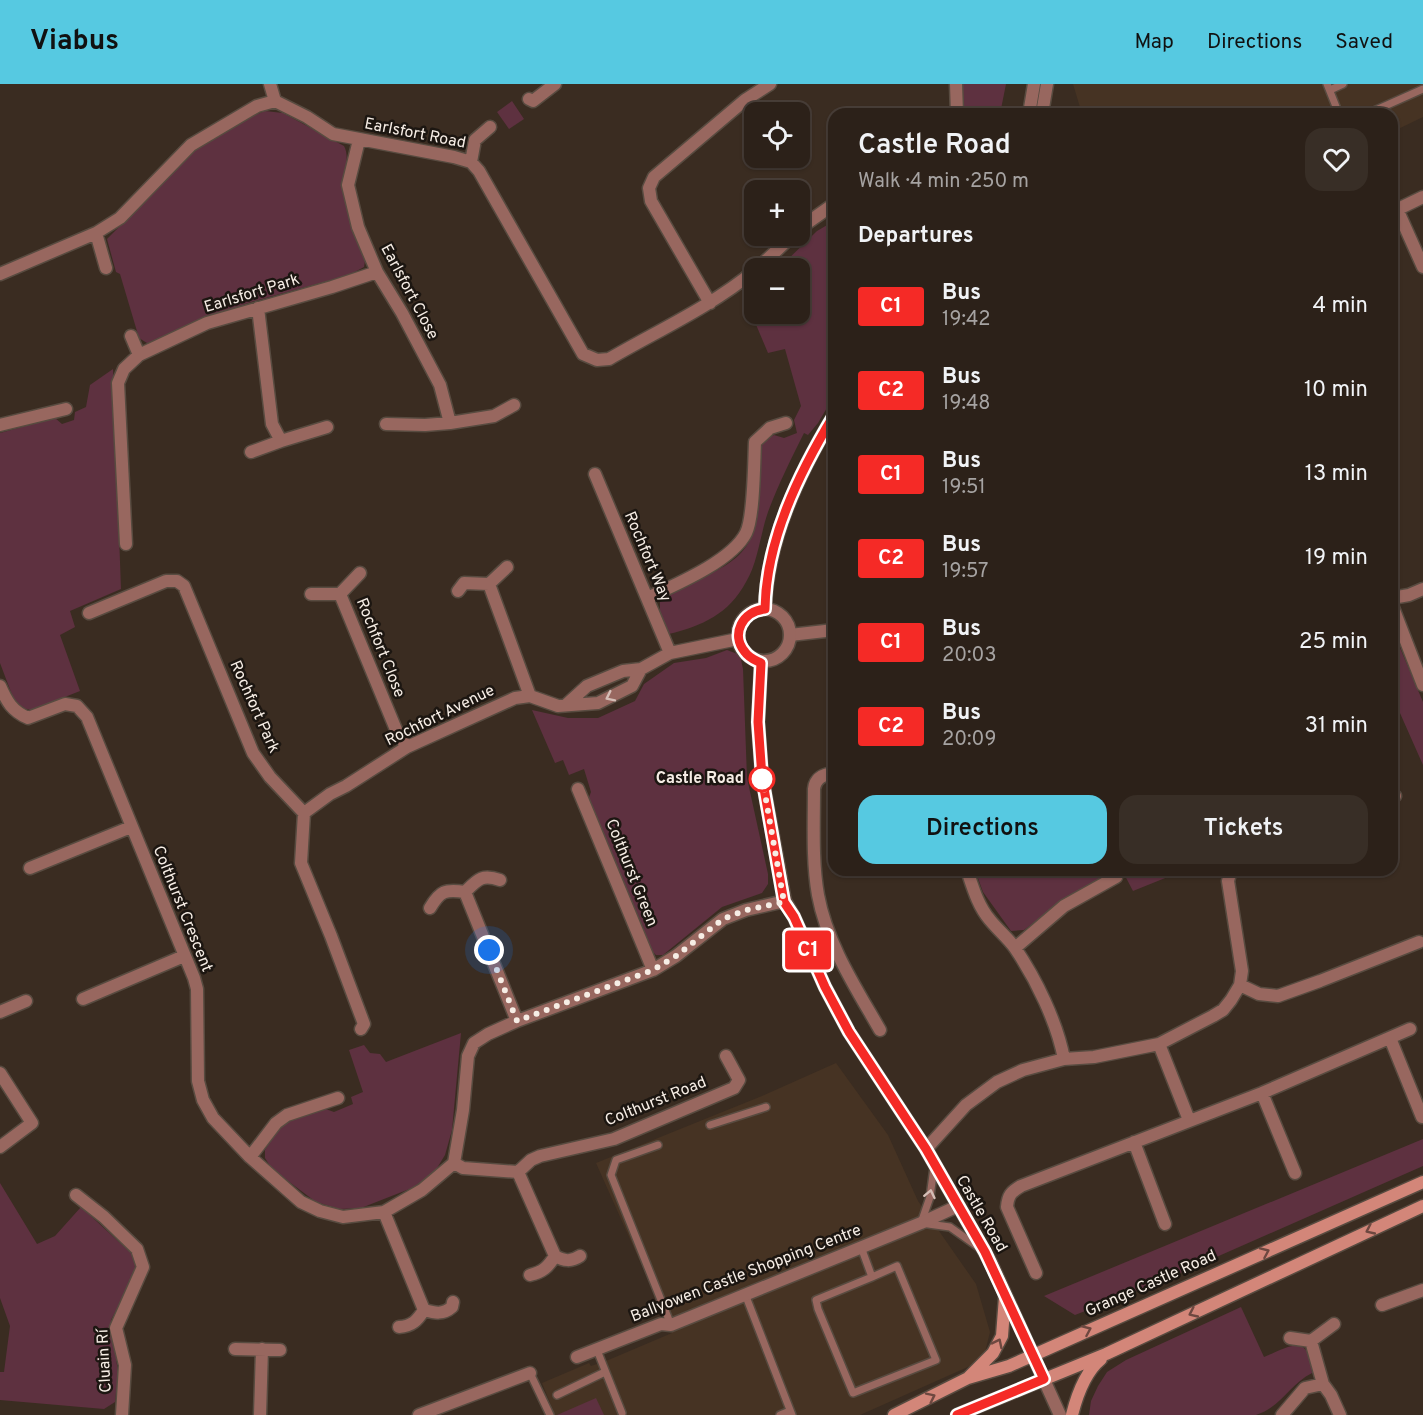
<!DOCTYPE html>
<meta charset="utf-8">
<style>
body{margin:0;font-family:Overpass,sans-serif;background:#382e26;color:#f1f3f6;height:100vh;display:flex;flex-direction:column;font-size:22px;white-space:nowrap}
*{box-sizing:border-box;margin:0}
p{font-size:20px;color:#a6a3a2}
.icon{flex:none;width:33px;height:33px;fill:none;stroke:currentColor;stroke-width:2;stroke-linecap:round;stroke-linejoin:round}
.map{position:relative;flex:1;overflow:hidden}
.details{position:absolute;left:828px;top:24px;width:570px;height:768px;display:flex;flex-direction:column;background:#2c2119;border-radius:18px;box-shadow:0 2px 4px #0004,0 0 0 2px #483e38}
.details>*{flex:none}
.badge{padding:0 12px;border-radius:4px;font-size:21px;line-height:39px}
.fabs{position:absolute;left:744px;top:18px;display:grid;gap:12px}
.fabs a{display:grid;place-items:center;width:66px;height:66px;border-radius:12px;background:#2c2119;box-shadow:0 2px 4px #0004,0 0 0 2px #483e38;font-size:30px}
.you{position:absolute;width:30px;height:30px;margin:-15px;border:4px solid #fff;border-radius:50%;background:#1a73e8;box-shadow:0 0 0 9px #1a73e833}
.map>.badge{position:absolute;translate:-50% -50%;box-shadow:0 0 0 3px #fff}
h2{padding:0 30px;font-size:22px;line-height:54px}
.round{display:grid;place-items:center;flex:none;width:63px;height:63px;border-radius:18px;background:#382e26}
.head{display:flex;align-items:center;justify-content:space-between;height:102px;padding:0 30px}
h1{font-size:28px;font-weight:600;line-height:45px}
.cta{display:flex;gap:12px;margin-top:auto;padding:12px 30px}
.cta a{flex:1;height:69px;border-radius:18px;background:#56c9e1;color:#111;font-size:24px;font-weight:600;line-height:69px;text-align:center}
.cta a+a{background:#382e26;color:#f1f3f6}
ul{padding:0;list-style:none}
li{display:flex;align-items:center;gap:18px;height:84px;padding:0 30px}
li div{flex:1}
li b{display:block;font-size:22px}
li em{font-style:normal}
li .badge{min-width:66px;font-weight:700;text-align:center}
header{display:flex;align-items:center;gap:36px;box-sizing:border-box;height:84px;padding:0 30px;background:#56c9e1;color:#111}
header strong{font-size:28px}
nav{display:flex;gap:33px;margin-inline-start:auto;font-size:21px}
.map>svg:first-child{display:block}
.built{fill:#463323}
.green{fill:#5e3140}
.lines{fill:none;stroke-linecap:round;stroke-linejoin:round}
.service-casing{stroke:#584b40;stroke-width:10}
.minor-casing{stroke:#584b40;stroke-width:15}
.tertiary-casing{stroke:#584b40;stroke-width:15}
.secondary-casing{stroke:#584b40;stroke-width:15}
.service{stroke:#98675f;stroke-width:7}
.minor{stroke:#98675f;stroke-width:12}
.tertiary{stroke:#98675f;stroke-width:12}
.secondary{stroke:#d38679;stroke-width:12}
.oneway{stroke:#d5beb6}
.oneway2{stroke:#6e4840}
.line-casing{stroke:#fff;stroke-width:14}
.line{stroke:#f52a26;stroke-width:9}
.walk{stroke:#f6ede5;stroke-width:6;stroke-dasharray:0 10.8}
.stop-dot{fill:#fff;stroke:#f52a26;stroke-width:3}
.labels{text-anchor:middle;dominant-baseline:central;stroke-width:5;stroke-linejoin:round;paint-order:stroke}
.street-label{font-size:16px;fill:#f6ede5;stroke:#1c1611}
.stop-label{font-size:16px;font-weight:bold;fill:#f6ede5;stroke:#1c1611;text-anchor:end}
</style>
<header>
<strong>Viabus</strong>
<nav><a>Map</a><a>Directions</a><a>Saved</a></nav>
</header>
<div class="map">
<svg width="1423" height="1331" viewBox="0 0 1423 1331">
<rect width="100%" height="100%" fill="#3a2c21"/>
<!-- built -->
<path class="built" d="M1073,0H1423V33L1392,48V30H1082Z
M836,979L888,1051L918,1117L976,1200L990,1248L985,1268L970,1282L860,1331H555L542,1299L589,1279L591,1282L606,1277L672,1249L596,1079L762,1012Z"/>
<!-- green -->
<path class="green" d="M961,0H1006L1000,30H960Z
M512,17L524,35L509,45L497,28Z
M265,27L283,29L344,62C350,73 344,87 344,99C345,125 357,152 365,177L364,183L349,191L251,218L202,235L152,260L147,259L139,254L120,190L116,188L107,155L199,63L250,33Z
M834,137V312L818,339L808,351L804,349C791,375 778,401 768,428C760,451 758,478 746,498C729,530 702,542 669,550L660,529V518C691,489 742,491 755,443L761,363L764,357L774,351L784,354L797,349L794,336L801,322L785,265L768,269L746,217L754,209V230H800V184H779L817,147Z
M113,285L121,505L70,527L75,543L60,551L80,607L32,626L21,624L14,616L0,579V349L55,334L62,340L74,336L75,328L86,323L90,301Z
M1392,545L1423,618V681L1392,611Z
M727,566L740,571L743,585L747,694L768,790V800L762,809L722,823L663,871H656L650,865L588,716L591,708L584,685L569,691L563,676L555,679L532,626L568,634H598L635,617L644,600L674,579L706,574Z
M975,786H1105L1106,792L1070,811L1024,846L1011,847L983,808Z
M1122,786H1185L1133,807Z
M461,949L452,1046L445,1071L434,1089L412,1104L361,1124L340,1125L316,1118L272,1085L265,1074V1066L281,1040L320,1023L334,1028L353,1020L351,1013L363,1008L349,966L364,961L370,969L380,970L386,978Z
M1423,1055V1082L1162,1197L1075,1231L1044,1212Z
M0,1099L37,1160L55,1152L81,1123L131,1169L138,1184L111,1236L118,1289L115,1318L104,1325L0,1316V1288H4L10,1242L0,1214Z
M1241,1223L1264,1273C1291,1262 1309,1248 1312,1289C1290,1300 1280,1324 1256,1331H1089L1091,1317L1098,1302L1107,1288L1126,1276Z
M596,1314L604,1331H557Z"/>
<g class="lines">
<defs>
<path id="service" d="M1327,0L1339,30
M1330,6L1343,0
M1367,30L1423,5
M710,1041L766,1023
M658,1061L616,1076L611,1091L671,1241
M934,1083L930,1113L921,1139L950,1143L981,1165
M861,1163L872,1193L897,1182L936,1276L853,1309L818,1225L816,1216L872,1193
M745,1210L792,1331
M597,1266L622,1329
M530,1289L550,1331
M557,1311L605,1288
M780,1331L790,1327"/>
<path id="minor" d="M270,0L275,17
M956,0L957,30
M529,15L533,17L555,0
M359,56L348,101L358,143L377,188L402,229L440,301L450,339
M471,78L475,56L490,43
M1397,125L1423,183
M1392,128L1423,113
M800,144L834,120
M96,149L106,184
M758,184L792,152
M0,190L96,149L120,134L191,61L257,22L275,17L307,33L333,50L454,73L471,78L479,87L583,270L597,276L609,275C657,247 712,222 754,187
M710,219L651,117L649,104L654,93L745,16L770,0
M258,224L272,340L281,357
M131,252L139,271
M386,340L425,341L450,339L494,332L514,321
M0,341L66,325
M251,368L281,357L327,343
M595,390L670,569
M126,460L118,299L124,285L139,271L207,239L332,203L377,188
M489,500L507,483
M458,507L464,499L489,500L530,612
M311,510H340L360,489
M340,510L397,648L407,663
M647,514C675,501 732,477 746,449C754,433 754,379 755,358L770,344L786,339
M1392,514L1409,511L1423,505
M89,529L166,497H177L184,502L253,669L270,693L304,729L301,779L331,852L364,940L361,945
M790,551L834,546
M0,602C7,618 12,627 28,634L65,620L77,622L87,633L194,894L197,905L198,997L203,1016L213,1034L250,1073L301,1118L320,1127L343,1133L384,1128L422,1106L454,1079L463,1026L468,972L474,959L488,950L517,937L653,886L676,872L723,835L746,826L785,817
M566,621L587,602L623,587L641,585L670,569L738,555
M834,689C824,690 815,694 814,705C814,740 812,777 818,811C827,860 856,904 880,946
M578,705L653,886
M1392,714L1395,712
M304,729L330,710L346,702L407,663L515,614L530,612L558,622L598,619L632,602L641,585
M30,784L131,743
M967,786C973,804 978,822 990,836C998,846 1008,854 1015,864C1036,895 1057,938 1064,975
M500,796C482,790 478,795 465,808L517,937
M430,824C440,807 445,805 465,808
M1015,864L1064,822L1116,793L1114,787
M1240,901L1259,910L1278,912L1320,897L1419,858
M83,915L184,872
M0,928L26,917
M1390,954L1422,1033
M1159,960L1189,1036
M0,989L32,1039L0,1063
M1262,1009L1295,1089
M1134,1058L1165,1140
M926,1065L966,1021L997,998L1023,986L1064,975L1094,973L1159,960L1213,932L1223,926L1231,916L1240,901L1242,887L1228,797L1231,786
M250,1073L276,1039L287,1031L338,1014
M454,1079L463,1084L518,1088L531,1076L540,1072L614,1055L734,1004L739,996L726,972
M518,1088L555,1172C548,1183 543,1188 530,1191
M76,1111L104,1133L137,1165L143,1183L116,1244L125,1281L122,1331
M384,1128L424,1226C435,1229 443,1231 452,1223L453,1218
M555,1172C564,1177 571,1178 580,1172
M1036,1189L1007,1123C1008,1111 1011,1108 1021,1102L1262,1009L1410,945
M1382,1221L1423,1206
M399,1243C412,1242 417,1237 424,1226
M1290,1254L1311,1257
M235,1265L280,1266
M577,1273L661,1240L671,1241L921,1139L958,1122
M1323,1300L1311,1257L1334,1240
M260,1331L262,1265
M419,1331L530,1289
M1282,1331L1305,1304L1323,1300L1331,1311L1340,1331"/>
<path id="tertiary" d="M1029,30L1034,0
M1042,30L1047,0
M1392,521L1423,601
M765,525C767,456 799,389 834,331
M738 551a26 26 0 1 1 52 0a26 26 0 1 1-52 0Z
M761,579L758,638L762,693L785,817L794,833L825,903L849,948L926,1065L991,1179L1060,1331"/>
<path id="secondary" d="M969,1293L993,1269L1002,1252L1005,1213
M894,1331L968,1294L1009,1282L1423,1098
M957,1331L1106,1270L1423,1122
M1072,1331C1077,1311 1085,1288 1101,1275"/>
</defs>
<!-- service casing -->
<use href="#service" class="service-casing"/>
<!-- minor casing -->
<use href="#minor" class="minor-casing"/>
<!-- tertiary casing -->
<use href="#tertiary" class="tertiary-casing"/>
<!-- secondary casing -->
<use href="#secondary" class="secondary-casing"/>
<!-- service -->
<use href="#service" class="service"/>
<!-- minor -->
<use href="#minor" class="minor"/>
<!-- tertiary -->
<use href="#tertiary" class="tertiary"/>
<!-- secondary -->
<use href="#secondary" class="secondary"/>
</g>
<!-- one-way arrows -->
<defs><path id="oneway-chevron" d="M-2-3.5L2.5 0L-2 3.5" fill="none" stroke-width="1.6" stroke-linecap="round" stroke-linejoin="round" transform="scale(1.5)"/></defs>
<g class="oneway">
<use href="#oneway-chevron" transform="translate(610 613) rotate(154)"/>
<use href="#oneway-chevron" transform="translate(930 1110) rotate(-78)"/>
</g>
<g class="oneway2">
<use href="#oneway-chevron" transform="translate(1370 1146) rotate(155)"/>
<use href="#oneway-chevron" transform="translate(1265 1168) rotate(-24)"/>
<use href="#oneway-chevron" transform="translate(1193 1229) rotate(155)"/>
<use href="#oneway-chevron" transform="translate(1087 1246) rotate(-24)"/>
<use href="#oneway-chevron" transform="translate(998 1259) rotate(-64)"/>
<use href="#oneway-chevron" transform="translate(931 1313) rotate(-26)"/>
</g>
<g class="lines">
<defs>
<path id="line" d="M834,331C799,389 766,456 765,525C743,527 730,550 745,568C749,574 755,576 761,579L758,638L762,693L784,818L794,833L825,903L849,948L926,1065L985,1168L1044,1295L957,1331"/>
</defs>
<!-- line casing -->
<use href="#line" class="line-casing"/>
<!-- line -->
<use href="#line" class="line"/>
<!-- walk -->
<path class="walk" d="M489,866L517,937L653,886L676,872L723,835L746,826L784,818L762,693V695"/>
</g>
<!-- markers -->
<circle class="stop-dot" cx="762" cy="695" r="12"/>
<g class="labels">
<!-- street labels -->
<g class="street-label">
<text transform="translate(415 50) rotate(11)">Earlsfort Road</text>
<text transform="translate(409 208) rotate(62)">Earlsfort Close</text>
<text transform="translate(252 210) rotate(-17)">Earlsfort Park</text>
<text transform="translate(647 473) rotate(67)">Rochfort Way</text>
<text transform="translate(380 564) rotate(68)">Rochfort Close</text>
<text transform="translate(254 623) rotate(66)">Rochfort Park</text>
<text transform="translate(440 632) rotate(-26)">Rochfort Avenue</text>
<text transform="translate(631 789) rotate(68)">Colthurst Green</text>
<text transform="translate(182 825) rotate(68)">Colthurst Crescent</text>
<text transform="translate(656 1018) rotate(-22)">Colthurst Road</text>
<text transform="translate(981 1130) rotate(60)">Castle Road</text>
<text transform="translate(746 1190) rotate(-21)">Ballyowen Castle Shopping Centre</text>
<text transform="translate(1151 1200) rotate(-24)">Grange Castle Road</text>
<text transform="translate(105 1277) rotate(-93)">Cluain Rí</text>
</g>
<!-- stop labels -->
<g class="stop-label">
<text x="744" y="695">Castle Road</text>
</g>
</g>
</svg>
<div class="fabs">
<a><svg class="icon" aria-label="locate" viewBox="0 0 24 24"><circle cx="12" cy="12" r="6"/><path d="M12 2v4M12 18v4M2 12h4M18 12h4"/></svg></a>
<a>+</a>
<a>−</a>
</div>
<div class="you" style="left:489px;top:866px"></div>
<b class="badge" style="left:808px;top:866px;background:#f52a26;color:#fff">C1</b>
<section class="details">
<div class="head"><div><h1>Castle Road</h1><p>Walk · 4 min · 250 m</p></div><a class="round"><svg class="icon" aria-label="heart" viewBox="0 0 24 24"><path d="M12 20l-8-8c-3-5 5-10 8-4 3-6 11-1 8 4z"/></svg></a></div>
<h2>Departures</h2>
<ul>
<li><span class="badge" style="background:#f52a26;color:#fff">C1</span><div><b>Bus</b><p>19:42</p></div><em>4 min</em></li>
<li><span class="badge" style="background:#f52a26;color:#fff">C2</span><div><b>Bus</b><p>19:48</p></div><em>10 min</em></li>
<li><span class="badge" style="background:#f52a26;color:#fff">C1</span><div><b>Bus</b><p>19:51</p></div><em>13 min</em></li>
<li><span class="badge" style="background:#f52a26;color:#fff">C2</span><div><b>Bus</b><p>19:57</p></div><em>19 min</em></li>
<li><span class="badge" style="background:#f52a26;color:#fff">C1</span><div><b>Bus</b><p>20:03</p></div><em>25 min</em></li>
<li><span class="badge" style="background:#f52a26;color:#fff">C2</span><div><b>Bus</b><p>20:09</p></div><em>31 min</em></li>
</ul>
<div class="cta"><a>Directions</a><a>Tickets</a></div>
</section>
</div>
